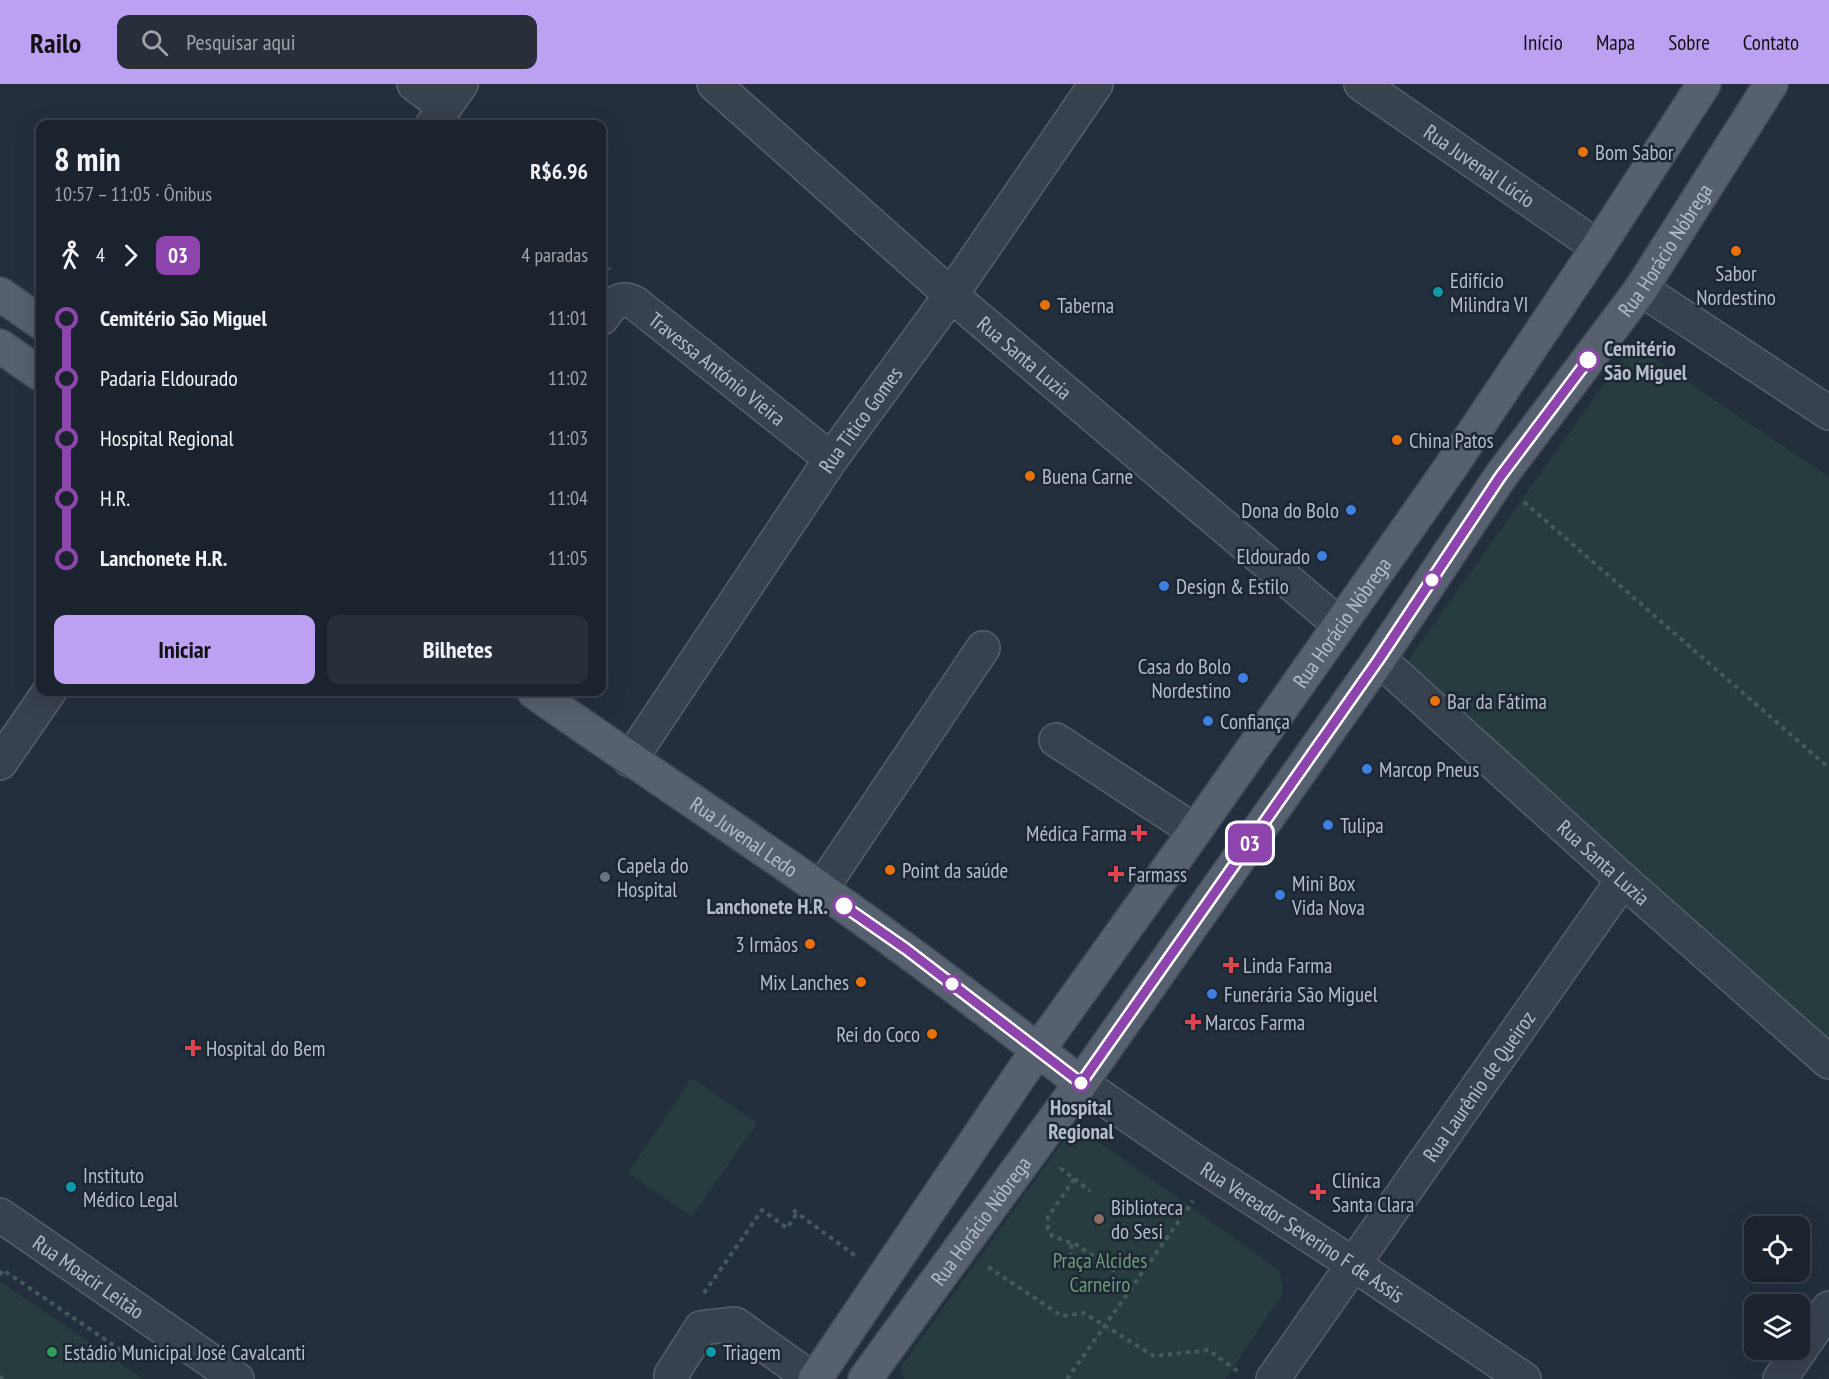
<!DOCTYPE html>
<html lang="pt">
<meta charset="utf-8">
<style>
body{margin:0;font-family:"PT Sans Narrow",sans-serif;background:#282f3a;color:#f1f3f6;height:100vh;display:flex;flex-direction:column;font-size:22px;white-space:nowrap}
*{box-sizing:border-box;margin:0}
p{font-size:20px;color:#a0a4aa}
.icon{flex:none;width:33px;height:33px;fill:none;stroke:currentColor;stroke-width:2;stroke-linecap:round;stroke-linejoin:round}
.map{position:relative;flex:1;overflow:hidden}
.side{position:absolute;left:36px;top:36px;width:570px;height:576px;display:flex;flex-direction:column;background:#1b232e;border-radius:12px;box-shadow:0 6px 24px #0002,0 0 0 2px #39404a}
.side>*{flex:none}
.badge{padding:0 12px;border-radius:9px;font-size:21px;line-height:39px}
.controls{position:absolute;left:1744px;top:1132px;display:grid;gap:12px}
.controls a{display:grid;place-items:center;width:66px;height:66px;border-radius:12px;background:#1b232e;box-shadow:0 6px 24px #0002,0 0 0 2px #39404a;font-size:30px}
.map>.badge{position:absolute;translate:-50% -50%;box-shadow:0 0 0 3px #fff}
.legs{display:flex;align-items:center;gap:9px;height:66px;padding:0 18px;font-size:20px}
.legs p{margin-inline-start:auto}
.head{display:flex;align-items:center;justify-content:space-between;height:102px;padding:0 18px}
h1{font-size:33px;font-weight:600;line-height:45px}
.button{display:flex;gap:12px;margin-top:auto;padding:12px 18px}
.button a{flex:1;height:69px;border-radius:12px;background:#bca0f2;color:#111;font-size:24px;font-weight:600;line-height:69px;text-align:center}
.button a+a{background:#282f3a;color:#f1f3f6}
ul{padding:0 18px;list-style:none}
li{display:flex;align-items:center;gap:21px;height:60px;font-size:22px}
li i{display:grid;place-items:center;width:9px;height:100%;margin:0 8px;background:currentColor}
li i::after{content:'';width:15px;height:15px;margin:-8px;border:4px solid;border-radius:50%;background:#1b232e}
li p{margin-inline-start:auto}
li:first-child i{background:linear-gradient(#0000 50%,currentColor 0)}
li:last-child i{background:linear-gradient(currentColor 50%,#0000 0)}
header{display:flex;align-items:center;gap:36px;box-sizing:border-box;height:84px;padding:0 30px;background:#bca0f2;color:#111}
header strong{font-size:28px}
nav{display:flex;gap:33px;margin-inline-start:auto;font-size:21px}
.search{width:420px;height:54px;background:#282f3a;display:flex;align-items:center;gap:15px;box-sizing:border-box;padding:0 21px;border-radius:12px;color:#a0a4aa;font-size:22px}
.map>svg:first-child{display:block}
.green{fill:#263c3f}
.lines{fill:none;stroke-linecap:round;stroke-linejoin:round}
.minor-casing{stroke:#565f6c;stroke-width:36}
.major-casing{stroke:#414a57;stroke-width:36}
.path{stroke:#44595c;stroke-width:4;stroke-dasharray:4.5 4.5;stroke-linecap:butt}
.minor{stroke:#38414e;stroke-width:33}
.major{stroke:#56606e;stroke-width:33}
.line-1-casing{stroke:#fff;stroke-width:14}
.line-1{stroke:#8e44ad;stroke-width:9}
.food-dot{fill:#e8710a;stroke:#1d2633;stroke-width:2}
.culture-dot{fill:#0f9aa8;stroke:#1d2633;stroke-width:2}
.stop-1-dot{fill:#fff;stroke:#8e44ad;stroke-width:3}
.shop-dot{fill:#3f7fe0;stroke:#1d2633;stroke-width:2}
.health-dot{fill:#e0444e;stroke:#1d2633;stroke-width:2}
.worship-dot{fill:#6b7280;stroke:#1d2633;stroke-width:2}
.education-dot{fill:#8d6e63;stroke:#1d2633;stroke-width:2}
.leisure-dot{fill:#2e9e5b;stroke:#1d2633;stroke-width:2}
.labels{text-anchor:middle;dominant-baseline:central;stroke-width:5;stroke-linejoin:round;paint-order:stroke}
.poi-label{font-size:21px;fill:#b4bcc9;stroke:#1d2633;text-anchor:start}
.street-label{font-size:21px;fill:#b4bcc9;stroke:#1d2633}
.stop-label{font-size:21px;font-weight:bold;fill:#b4bcc9;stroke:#1d2633;text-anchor:start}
.park-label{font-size:21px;fill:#6b9a76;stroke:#1d2633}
</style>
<header>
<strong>Railo</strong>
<div class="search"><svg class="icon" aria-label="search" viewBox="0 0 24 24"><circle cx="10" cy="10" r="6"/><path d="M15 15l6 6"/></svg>Pesquisar aqui</div>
<nav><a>Início</a><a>Mapa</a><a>Sobre</a><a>Contato</a></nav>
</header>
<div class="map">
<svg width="1829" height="1295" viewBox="0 0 1829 1295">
<rect width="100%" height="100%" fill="#242f3e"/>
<!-- green -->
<path class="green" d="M1632,260L1829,393V958L1404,582Z
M692,994L757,1039L692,1133L628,1089Z
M1081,1045L1279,1186L1282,1199V1211L1225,1295H905L900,1284L1069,1049Z
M0,1197L143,1295H0Z"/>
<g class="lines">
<defs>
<g id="minor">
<path d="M414,0L445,23"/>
<path id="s1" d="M714,0L951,211L1339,540"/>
<path id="s2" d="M1361,0L1598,163"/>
<path d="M433,40L461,0"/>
<path d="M1641,205L1829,329"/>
<path id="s3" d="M602,234C611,221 619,211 635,219L831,375"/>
<path id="s4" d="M1379,575L1623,796L1829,978"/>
<path d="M1056,656L1195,747"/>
<path id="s5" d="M630,676L831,375L951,211L1096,0"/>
<path d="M0,679L49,608"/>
<path d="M821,805L983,564"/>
<path id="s6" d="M1081,999L1196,1078L1353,1180L1524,1295"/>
<path id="s7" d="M0,1131L237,1295"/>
<path d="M1800,1266L1829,1224"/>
<path d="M673,1295L671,1291L701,1244L735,1240L812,1295"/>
<path id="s8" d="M1273,1295L1623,796"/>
<path d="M1780,1295L1800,1266"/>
</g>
<g id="major">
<path d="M0,210L40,238"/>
<path d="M0,262L40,290"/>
<path id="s9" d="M534,608C629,675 727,739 822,806C911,868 996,934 1081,999"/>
<path id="s10" d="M815,1295L1021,990L1195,747L1450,384L1598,163L1704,0"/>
<path id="s11" d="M865,1295L1081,999L1379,575L1500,393L1641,205L1771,0"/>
</g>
</defs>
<!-- minor casing -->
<use href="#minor" class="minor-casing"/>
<!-- major casing -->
<use href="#major" class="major-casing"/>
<!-- path -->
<path class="path" d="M602,178L610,185
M1524,418L1829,684
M1060,1084L1090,1107
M1074,1095L1048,1133V1145L1052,1152L1077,1161L1115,1187
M793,1126L857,1173
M1056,1181L1063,1182C1071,1176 1072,1168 1071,1159
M988,1183L1062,1232L1084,1229L1154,1272L1208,1266L1239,1288
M0,1191L3,1186L122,1267L127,1259
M704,1209L762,1126L787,1144L797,1129
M0,1293L3,1295
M1067,1295L1193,1117"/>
<!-- minor -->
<use href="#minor" class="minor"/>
<!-- major -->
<use href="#major" class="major"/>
</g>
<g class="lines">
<defs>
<path id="line-1" d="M844,822L906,865L1081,999L1379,575L1500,393L1588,276"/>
</defs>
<!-- line-1 casing -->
<use href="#line-1" class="line-1-casing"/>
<!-- line-1 -->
<use href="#line-1" class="line-1"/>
</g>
<!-- markers -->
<g class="food-dot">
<circle cx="1583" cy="68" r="6"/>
<circle cx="1736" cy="167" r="6"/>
<circle cx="1045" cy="221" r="6"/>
<circle cx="1397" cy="356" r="6"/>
<circle cx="1030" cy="392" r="6"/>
<circle cx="1435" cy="617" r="6"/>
<circle cx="890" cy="786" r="6"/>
<circle cx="810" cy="860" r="6"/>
<circle cx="861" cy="898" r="6"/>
<circle cx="932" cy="950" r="6"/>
</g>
<g class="culture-dot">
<circle cx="1438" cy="208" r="6"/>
<circle cx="71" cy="1103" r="6"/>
<circle cx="711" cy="1268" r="6"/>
</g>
<g class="stop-1-dot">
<circle cx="1588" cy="276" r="10"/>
<circle cx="1432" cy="496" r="8"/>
<circle cx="844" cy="822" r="10"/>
<circle cx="952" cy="900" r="8"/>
<circle cx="1081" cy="999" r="8"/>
</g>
<g class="shop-dot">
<circle cx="1351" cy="426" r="6"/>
<circle cx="1322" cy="472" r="6"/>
<circle cx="1164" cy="502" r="6"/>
<circle cx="1243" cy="594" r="6"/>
<circle cx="1208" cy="637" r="6"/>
<circle cx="1367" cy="685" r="6"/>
<circle cx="1328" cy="741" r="6"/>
<circle cx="1280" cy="811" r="6"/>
<circle cx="1212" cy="910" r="6"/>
</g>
<g class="health-dot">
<path d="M1136 740h6v6h6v6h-6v6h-6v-6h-6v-6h6z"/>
<path d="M1113 781h6v6h6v6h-6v6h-6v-6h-6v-6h6z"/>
<path d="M1228 872h6v6h6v6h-6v6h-6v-6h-6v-6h6z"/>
<path d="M1190 929h6v6h6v6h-6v6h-6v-6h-6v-6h6z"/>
<path d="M190 955h6v6h6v6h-6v6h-6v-6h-6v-6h6z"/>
<path d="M1315 1099h6v6h6v6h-6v6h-6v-6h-6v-6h6z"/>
</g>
<circle class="worship-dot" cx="605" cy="793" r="6"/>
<circle class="education-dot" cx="1099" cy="1135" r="6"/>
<circle class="leisure-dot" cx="52" cy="1268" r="6"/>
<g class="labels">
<!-- poi labels -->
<g class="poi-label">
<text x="1595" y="68">Bom Sabor</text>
<text x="1736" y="189" text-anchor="middle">Sabor<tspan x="1736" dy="24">Nordestino</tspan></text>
<text x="1450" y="196">Edifício<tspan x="1450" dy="24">Milindra VI</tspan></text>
<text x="1057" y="221">Taberna</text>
<text x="1409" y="356">China Patos</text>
<text x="1042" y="392">Buena Carne</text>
<text x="1339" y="426" text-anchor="end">Dona do Bolo</text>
<text x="1310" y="472" text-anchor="end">Eldourado</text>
<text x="1176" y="502">Design &amp; Estilo</text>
<text x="1231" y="582" text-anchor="end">Casa do Bolo<tspan x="1231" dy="24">Nordestino</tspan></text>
<text x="1447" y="617">Bar da Fátima</text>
<text x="1220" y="637">Confiança</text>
<text x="1379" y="685">Marcop Pneus</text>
<text x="1340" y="741">Tulipa</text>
<text x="1127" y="749" text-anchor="end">Médica Farma</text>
<text x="617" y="781">Capela do<tspan x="617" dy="24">Hospital</tspan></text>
<text x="902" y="786">Point da saúde</text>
<text x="1128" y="790">Farmass</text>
<text x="1292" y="799">Mini Box<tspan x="1292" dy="24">Vida Nova</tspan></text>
<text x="798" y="860" text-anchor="end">3 Irmãos</text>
<text x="1243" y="881">Linda Farma</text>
<text x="849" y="898" text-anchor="end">Mix Lanches</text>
<text x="1224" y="910">Funerária São Miguel</text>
<text x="1205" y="938">Marcos Farma</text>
<text x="920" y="950" text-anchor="end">Rei do Coco</text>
<text x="206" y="964">Hospital do Bem</text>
<text x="83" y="1091">Instituto<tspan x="83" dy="24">Médico Legal</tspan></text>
<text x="1332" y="1096">Clínica<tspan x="1332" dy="24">Santa Clara</tspan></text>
<text x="1111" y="1123">Biblioteca<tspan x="1111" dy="24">do Sesi</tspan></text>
<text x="64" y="1268">Estádio Municipal José Cavalcanti</text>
<text x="723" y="1268">Triagem</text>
</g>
<!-- street labels -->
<g class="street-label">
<text stroke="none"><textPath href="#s2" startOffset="144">Rua Juvenal Lúcio</textPath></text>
<text stroke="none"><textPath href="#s11" startOffset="1384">Rua Horácio Nóbrega</textPath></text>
<text stroke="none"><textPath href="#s1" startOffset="414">Rua Santa Luzia</textPath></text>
<text stroke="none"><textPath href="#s3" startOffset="146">Travessa António Vieira</textPath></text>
<text stroke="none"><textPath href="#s5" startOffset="411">Rua Titico Gomes</textPath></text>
<text stroke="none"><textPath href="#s10" startOffset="922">Rua Horácio Nóbrega</textPath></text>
<text stroke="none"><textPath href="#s9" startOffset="255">Rua Juvenal Ledo</textPath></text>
<text stroke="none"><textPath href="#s4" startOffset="303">Rua Santa Luzia</textPath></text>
<text stroke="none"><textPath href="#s8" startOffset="358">Rua Laurênio de Queiroz</textPath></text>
<text stroke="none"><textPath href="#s11" startOffset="196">Rua Horácio Nóbrega</textPath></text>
<text stroke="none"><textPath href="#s6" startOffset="267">Rua Vereador Severino F de Assis</textPath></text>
<text stroke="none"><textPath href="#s7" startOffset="108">Rua Moacir Leitão</textPath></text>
</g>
<!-- stop labels -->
<g class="stop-label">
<text x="1604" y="264">Cemitério<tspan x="1604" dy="24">São Miguel</tspan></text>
<text x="828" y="822" text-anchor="end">Lanchonete H.R.</text>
<text x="1081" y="1023" text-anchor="middle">Hospital<tspan x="1081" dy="24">Regional</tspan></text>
</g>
<!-- park labels -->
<g class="park-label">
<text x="1100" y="1176">Praça Alcides<tspan x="1100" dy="24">Carneiro</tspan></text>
</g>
</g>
</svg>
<div class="controls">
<a><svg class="icon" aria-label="locate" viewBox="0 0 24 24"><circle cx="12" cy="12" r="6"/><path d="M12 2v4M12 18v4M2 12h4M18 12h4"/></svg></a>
<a><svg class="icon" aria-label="layers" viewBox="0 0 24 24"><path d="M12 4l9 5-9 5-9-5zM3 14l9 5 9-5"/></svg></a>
</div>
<b class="badge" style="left:1250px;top:759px;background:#8e44ad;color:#fff">03</b>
<section class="side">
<div class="head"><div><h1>8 min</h1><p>10:57 – 11:05 · Ônibus</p></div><b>R$6.96</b></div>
<div class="legs"><svg class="icon" aria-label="walk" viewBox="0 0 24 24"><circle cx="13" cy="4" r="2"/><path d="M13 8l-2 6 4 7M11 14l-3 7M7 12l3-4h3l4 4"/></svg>4<svg class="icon" aria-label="forward" viewBox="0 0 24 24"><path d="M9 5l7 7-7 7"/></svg><b class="badge" style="background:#8e44ad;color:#fff">03</b><p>4 paradas</p></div>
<ul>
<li><i style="color:#8e44ad"></i><b>Cemitério São Miguel</b><p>11:01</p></li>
<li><i style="color:#8e44ad"></i><span>Padaria Eldourado</span><p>11:02</p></li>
<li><i style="color:#8e44ad"></i><span>Hospital Regional</span><p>11:03</p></li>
<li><i style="color:#8e44ad"></i><span>H.R.</span><p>11:04</p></li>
<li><i style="color:#8e44ad"></i><b>Lanchonete H.R.</b><p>11:05</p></li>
</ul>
<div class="button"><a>Iniciar</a><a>Bilhetes</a></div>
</section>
</div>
